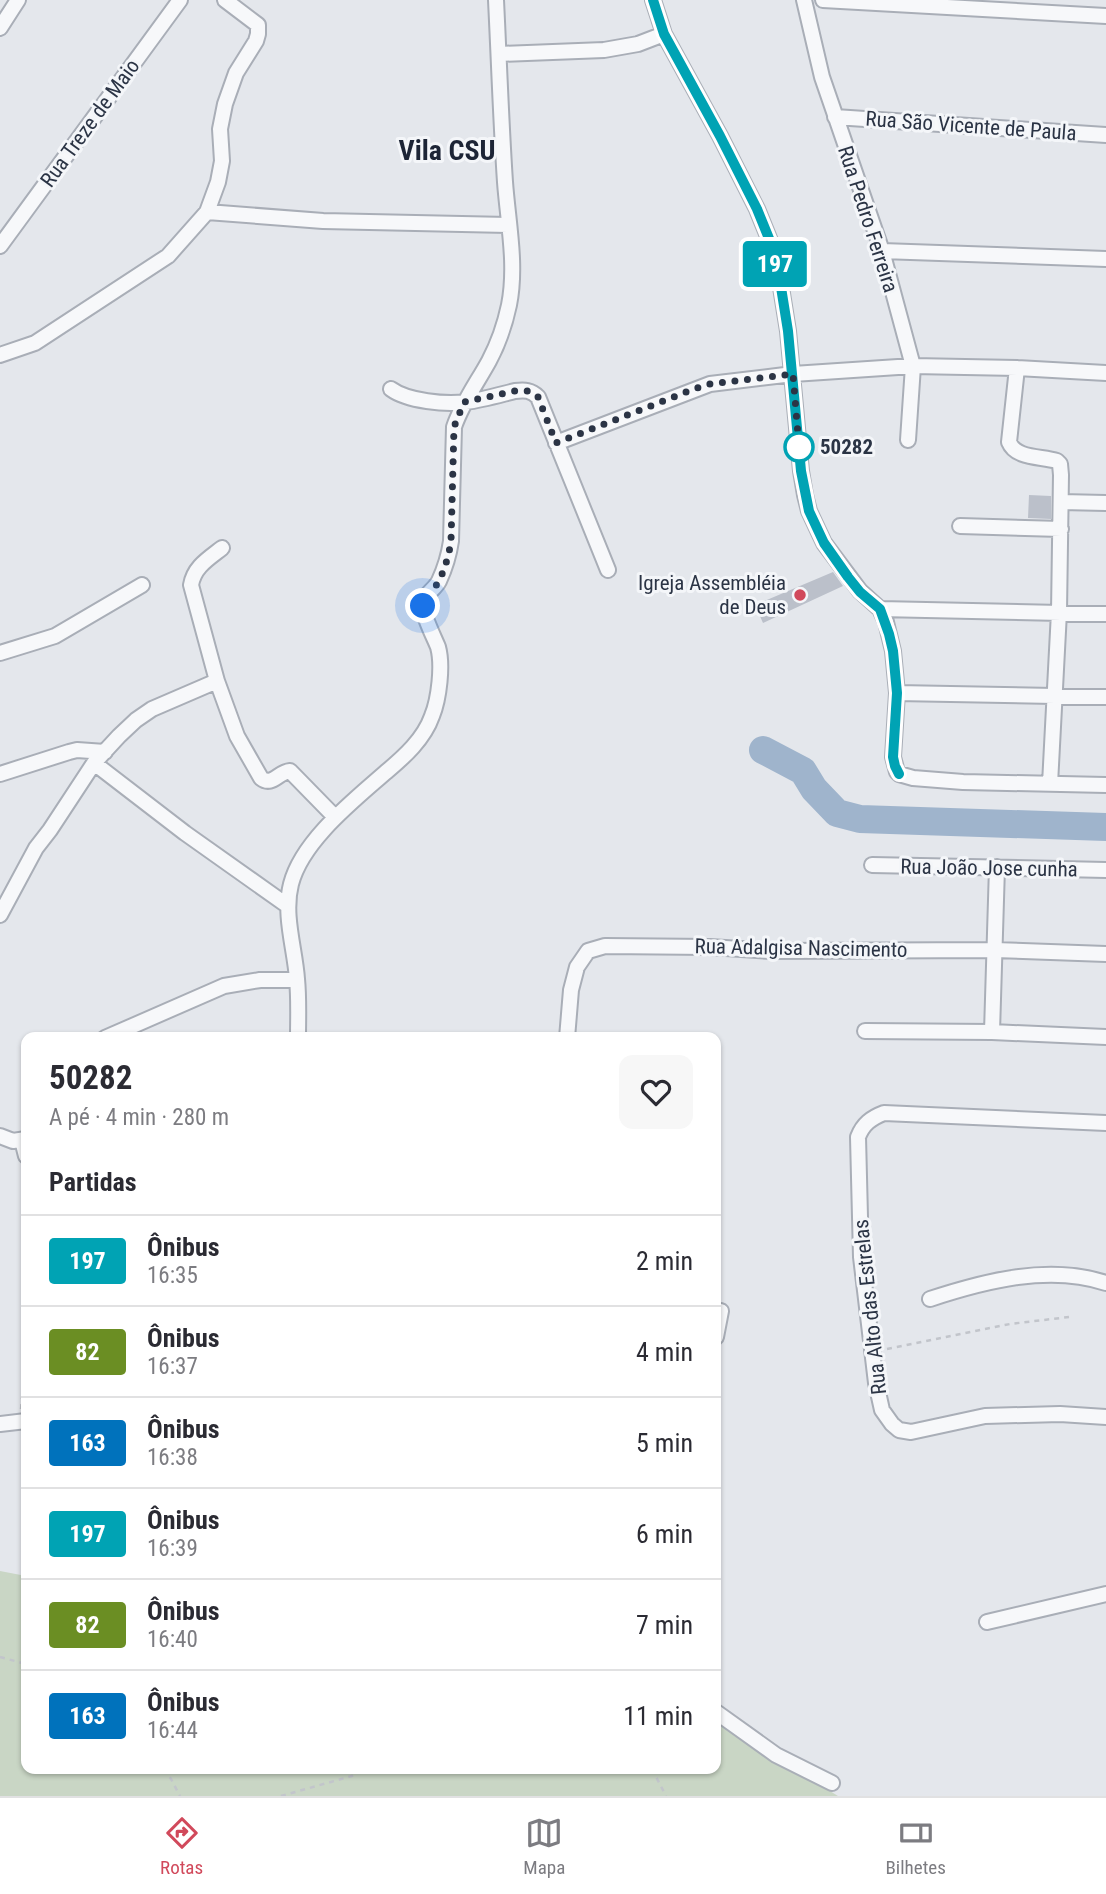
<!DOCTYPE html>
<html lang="pt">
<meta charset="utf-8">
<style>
body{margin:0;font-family:"Roboto Condensed",sans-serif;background:#f7f7f7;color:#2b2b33;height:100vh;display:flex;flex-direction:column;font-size:26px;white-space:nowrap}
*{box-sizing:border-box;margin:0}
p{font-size:23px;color:#7c7c81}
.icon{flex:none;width:38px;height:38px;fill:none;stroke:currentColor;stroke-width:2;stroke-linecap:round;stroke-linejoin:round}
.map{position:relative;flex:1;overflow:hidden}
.details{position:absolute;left:21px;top:1032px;width:700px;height:742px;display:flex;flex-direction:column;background:#fff;border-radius:14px;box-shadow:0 2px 5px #0004}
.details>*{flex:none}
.badge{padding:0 14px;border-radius:5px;font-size:24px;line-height:46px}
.you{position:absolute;width:35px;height:35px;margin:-18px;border:5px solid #fff;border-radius:50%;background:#1a73e8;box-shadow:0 0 0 10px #1a73e833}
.map>.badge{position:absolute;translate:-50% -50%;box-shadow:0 0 0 4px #fff}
h2{padding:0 28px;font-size:26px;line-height:63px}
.round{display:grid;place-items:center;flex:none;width:74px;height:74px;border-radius:14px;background:#f7f7f7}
.head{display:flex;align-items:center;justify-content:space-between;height:119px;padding:0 28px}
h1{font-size:33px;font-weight:700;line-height:52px}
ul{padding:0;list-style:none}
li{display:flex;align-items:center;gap:21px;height:91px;padding:0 28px;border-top:2px solid #e1e1e2}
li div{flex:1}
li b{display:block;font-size:26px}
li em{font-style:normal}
li .badge{min-width:77px;font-weight:700;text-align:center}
.tab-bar{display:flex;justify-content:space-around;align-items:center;height:98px;border-top:2px solid #e1e1e2;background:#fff;font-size:19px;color:#7c7c81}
.tab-bar a{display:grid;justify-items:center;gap:4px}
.tab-bar .current{color:#d1495b}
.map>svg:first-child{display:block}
.green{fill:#c9d6c5}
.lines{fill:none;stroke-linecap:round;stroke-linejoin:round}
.river{stroke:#9fb4cc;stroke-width:28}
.building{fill:#bbc0ca}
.street-casing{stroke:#a9aeb7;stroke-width:18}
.path{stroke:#c2c5cb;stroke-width:2.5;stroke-dasharray:5 5;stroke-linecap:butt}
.street{stroke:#f7f8fa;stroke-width:14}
.line-casing{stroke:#fff;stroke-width:16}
.line{stroke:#00a3b4;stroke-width:10}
.walk{stroke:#2b3445;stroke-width:7;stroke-dasharray:0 12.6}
.stop-dot{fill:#fff;stroke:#00a3b4;stroke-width:3.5}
.poi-dot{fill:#d1495b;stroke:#f4f6f9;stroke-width:2.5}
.labels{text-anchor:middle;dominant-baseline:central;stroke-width:6;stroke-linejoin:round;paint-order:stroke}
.street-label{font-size:21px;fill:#2b3445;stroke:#f4f6f9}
.stop-label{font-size:21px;font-weight:bold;fill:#2b3445;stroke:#f4f6f9;text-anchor:start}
.poi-label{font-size:21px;fill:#2b3445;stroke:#f4f6f9;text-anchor:end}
.district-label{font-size:28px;font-weight:bold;fill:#1d2536;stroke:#f4f6f9}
</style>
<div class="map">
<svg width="1106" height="1796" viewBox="0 0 1106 1796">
<rect width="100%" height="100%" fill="#e4e7ec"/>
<!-- green -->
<path class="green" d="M0,1571L26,1576V1769H716V1721L838,1796H0Z"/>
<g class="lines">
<!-- river -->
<path class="river" d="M763,750L803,771L814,789L837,813L860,819L1106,827"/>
</g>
<!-- building -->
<path class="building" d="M1029,495L1051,496V519L1028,518Z
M833,572L843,586L763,623L755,605Z"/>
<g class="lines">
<defs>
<path id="street" d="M653,0L664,34L720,136L757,209L770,241L780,281L788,331L801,471L805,495L809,511L824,543L860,591L880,609L886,622L893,651L897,693L893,757L897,772L899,774L913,778L963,782L1106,785
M804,0L822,77L882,251L913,366L908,440
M823,0L1106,16
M0,28L18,0
M499,54L604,50L638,44L664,34
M835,117L1106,135
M207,212L323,221L508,225
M0,246L180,0
M882,251L1106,259
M0,355L35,343L168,256L207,212L218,182L222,161L220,129L225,104L236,73L256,41L258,34V25L225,0
M1017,368L1009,442C1016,459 1041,456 1057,461L1060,464L1061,475L1059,612L1050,784
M391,389C407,401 446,405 466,402C482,400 499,395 515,391C525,390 531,390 538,397L608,570
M556,443L710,384L793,374L913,366L1017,368L1106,373
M1061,502L1106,503
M960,526L1061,529
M880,609L1106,614
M0,653L55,636L142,585
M217,681L237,736L261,778C272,787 278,772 290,771L335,817
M897,693L1106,697
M94,763L185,833L288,906
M0,774L69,752L77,750L105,752
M872,865L1106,870
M0,915L36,848L50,830L94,763L119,736L136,720L152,709L217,681L191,585C194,567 208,559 222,548
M865,1031L992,1032L1106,1037
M992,1032L997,867
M105,1038L224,986L260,980H297
M298,1038C298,1018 299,999 297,979C295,949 283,915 291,884C302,841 353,801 386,772C404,757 424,739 432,716C439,699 443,665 438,647C434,637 421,612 423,602C425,594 435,589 439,581C445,568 449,555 451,541L454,427C462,403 477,383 489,361C498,344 505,324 509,305C517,265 508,223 505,182C501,122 499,61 496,0
M567,1038L571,990L577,967L588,951L605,946L710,947L771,951L994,950L1106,954
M1106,1123L884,1113C871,1118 863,1124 858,1137L861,1257L876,1383L882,1410L892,1424L899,1430L911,1432L985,1416L1060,1414L1106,1417
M0,1136L13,1141L26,1139
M22,1140L26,1156
M930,1299C985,1281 1049,1264 1106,1283
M716,1337L721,1311
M0,1424L26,1421
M987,1622L1106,1594
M716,1712L776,1755L832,1783"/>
</defs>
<!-- street casing -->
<use href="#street" class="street-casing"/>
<!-- path -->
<path class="path" d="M887,1349L1010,1324L1069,1317
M21,1409L26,1356
M0,1657L26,1664
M164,1769L171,1779L180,1796
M652,1769L666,1796
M281,1796L352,1776L363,1769"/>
<!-- street -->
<use href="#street" class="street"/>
</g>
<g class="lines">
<defs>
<path id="line" d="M653,0L664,34L720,136L757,209L770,241L780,281L788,331L801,471L809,511L824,543L848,577L860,592L880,609L889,634L893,651L897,693L893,757L895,766L899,774"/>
</defs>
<!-- line casing -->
<use href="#line" class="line-casing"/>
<!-- line -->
<use href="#line" class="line"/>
<!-- walk -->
<path class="walk" d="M423,606C425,595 434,590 439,581C445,568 449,555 451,541L454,427L464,402L515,391C525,390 531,390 538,397L556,443L694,389L710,384L793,374L799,447"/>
</g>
<!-- markers -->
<circle class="stop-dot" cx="799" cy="447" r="14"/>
<circle class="poi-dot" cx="800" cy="595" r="7"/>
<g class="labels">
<!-- street labels -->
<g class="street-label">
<text transform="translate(90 123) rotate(-54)">Rua Treze de Maio</text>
<text transform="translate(971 126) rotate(4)">Rua São Vicente de Paula</text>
<text transform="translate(868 219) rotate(72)">Rua Pedro Ferreira</text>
<text transform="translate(989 868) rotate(1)">Rua João Jose cunha</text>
<text transform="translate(801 948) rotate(1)">Rua Adalgisa Nascimento</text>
<text transform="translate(870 1307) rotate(-96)">Rua Alto das Estrelas</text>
</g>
<!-- stop labels -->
<g class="stop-label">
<text x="820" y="447">50282</text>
</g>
<!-- poi labels -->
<g class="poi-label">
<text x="786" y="583">Igreja Assembléia<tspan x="786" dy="24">de Deus</tspan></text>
</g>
<!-- district labels -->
<g class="district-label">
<text x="447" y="150">Vila CSU</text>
</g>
</g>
</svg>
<div class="you" style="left:423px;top:606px"></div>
<b class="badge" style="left:775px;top:264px;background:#00a3b4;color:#fff">197</b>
<section class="details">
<div class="head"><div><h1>50282</h1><p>A pé · 4 min · 280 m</p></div><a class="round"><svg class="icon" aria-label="heart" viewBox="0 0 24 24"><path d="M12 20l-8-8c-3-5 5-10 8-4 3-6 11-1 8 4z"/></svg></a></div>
<h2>Partidas</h2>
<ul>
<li><span class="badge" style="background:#00a3b4;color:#fff">197</span><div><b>Ônibus</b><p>16:35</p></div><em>2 min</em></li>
<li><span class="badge" style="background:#6b8e23;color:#fff">82</span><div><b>Ônibus</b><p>16:37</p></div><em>4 min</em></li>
<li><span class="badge" style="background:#0072bc;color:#fff">163</span><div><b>Ônibus</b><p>16:38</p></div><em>5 min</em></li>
<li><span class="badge" style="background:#00a3b4;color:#fff">197</span><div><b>Ônibus</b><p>16:39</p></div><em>6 min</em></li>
<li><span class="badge" style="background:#6b8e23;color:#fff">82</span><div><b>Ônibus</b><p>16:40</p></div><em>7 min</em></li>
<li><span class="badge" style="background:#0072bc;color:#fff">163</span><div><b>Ônibus</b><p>16:44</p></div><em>11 min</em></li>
</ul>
</section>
</div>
<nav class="tab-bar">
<a class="current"><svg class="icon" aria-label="directions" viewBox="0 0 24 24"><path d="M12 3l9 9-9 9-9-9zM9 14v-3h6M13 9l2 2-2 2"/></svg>Rotas</a>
<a><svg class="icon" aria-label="map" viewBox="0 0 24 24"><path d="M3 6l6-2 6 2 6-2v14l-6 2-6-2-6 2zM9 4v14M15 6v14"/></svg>Mapa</a>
<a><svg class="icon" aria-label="tickets" viewBox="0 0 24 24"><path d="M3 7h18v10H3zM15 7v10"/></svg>Bilhetes</a>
</nav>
